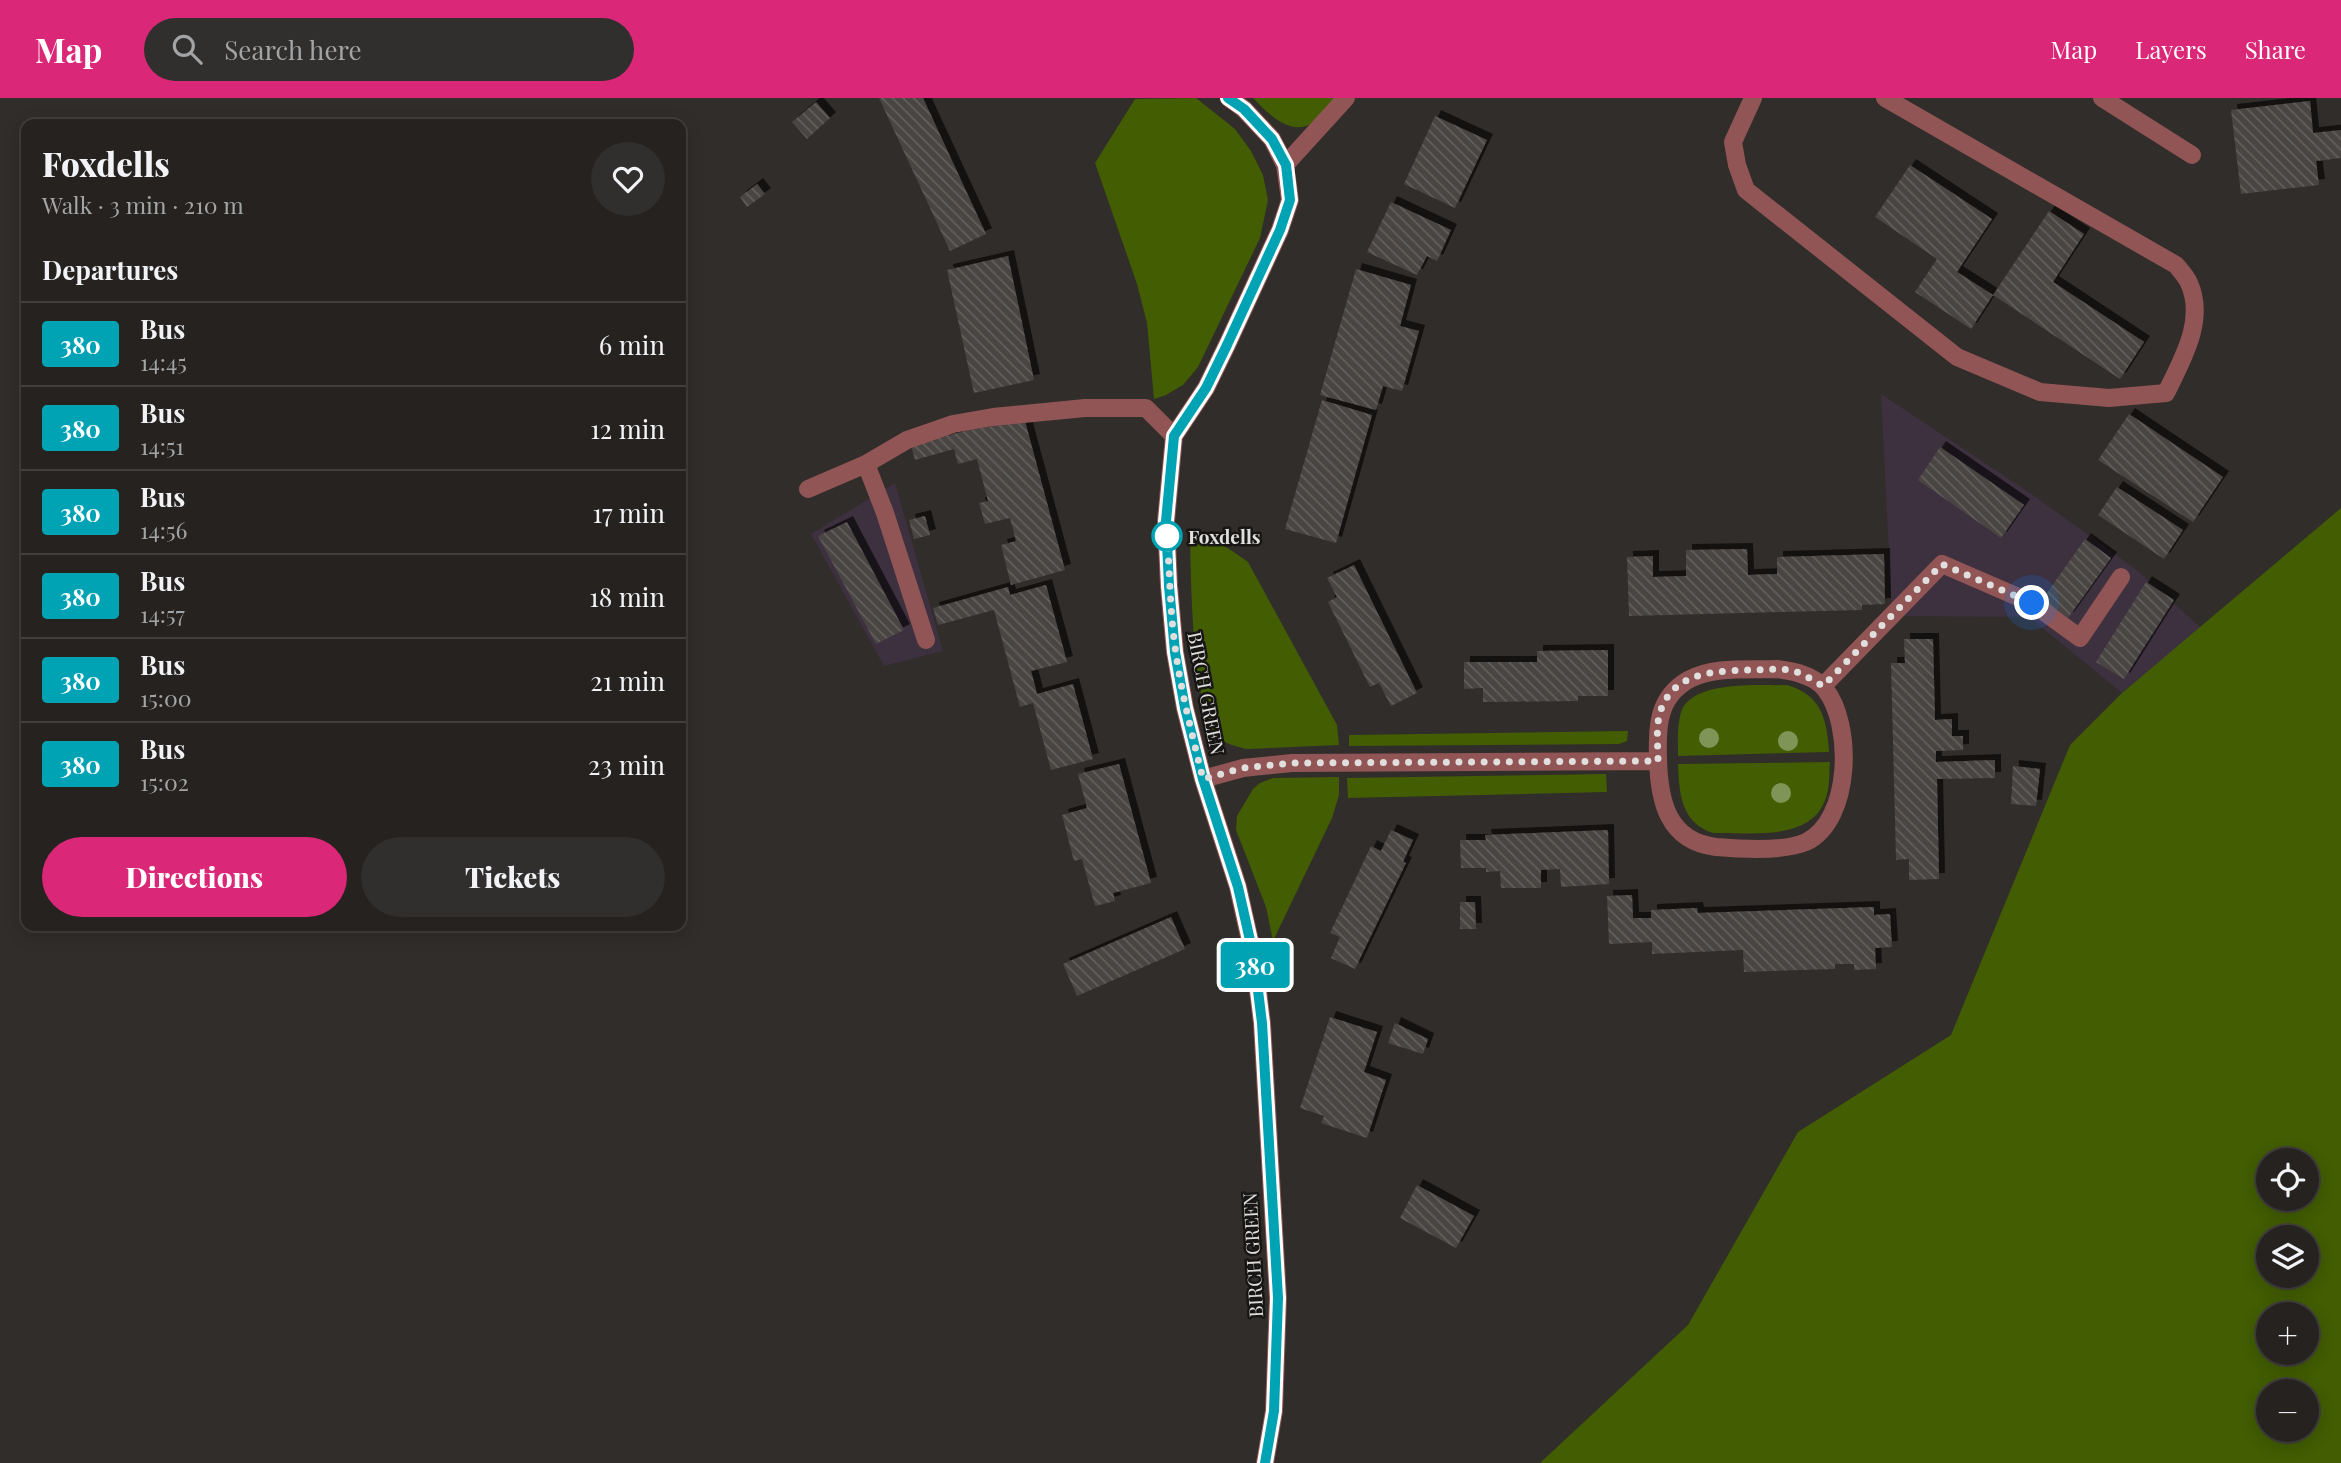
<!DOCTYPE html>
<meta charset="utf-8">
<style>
body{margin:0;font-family:"Playfair Display",serif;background:#312f2d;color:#f1f3f6;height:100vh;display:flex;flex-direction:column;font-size:26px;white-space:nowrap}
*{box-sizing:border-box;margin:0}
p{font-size:23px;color:#a3a4a5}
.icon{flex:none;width:38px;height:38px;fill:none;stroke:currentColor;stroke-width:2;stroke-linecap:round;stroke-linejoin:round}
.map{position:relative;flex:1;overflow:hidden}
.side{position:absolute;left:21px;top:21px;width:665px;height:812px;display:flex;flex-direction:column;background:#252220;border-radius:14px;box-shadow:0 4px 18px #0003,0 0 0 2px #423f3e}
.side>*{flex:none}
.badge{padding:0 14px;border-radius:5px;font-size:24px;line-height:46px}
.buttons{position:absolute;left:2256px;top:1050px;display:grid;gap:14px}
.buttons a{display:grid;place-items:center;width:63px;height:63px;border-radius:50%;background:#252220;box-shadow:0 4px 18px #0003,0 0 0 2px #423f3e;font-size:35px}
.you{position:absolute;width:35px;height:35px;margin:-18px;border:5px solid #fff;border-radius:50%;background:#1a73e8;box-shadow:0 0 0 10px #1a73e833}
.map>.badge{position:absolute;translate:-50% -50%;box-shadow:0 0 0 4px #fff}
h2{padding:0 21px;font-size:26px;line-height:63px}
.round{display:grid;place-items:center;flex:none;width:74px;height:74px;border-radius:37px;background:#312f2d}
.overview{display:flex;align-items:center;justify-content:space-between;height:119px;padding:0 21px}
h1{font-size:33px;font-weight:800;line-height:52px}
.cta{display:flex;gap:14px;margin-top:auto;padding:14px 21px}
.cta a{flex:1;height:80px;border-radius:42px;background:#db2777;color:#fff;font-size:28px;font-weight:800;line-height:80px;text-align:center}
.cta a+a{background:#312f2d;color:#f1f3f6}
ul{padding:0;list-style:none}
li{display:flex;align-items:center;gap:21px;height:84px;padding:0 21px;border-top:2px solid #423f3e}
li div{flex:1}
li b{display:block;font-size:26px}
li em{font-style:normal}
li .badge{min-width:77px;font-weight:700;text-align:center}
header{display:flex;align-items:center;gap:42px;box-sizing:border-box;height:98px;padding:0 35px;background:#db2777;color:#fff}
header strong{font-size:33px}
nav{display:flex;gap:38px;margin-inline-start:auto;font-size:24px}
.search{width:490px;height:63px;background:#312f2d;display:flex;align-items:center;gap:18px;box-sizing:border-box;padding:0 24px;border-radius:38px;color:#a3a4a5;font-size:26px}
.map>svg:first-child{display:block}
.industrial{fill:#3d303f}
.green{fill:#425d02;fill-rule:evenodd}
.building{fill:url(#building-back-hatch);filter:url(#shadow)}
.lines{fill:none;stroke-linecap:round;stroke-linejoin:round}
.minor{stroke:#905554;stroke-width:18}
.tree{fill:#7f9557}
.line-casing{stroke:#fff;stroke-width:16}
.line{stroke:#00a3b4;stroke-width:10}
.walk{stroke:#e1dfdd;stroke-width:7;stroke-dasharray:0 12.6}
.stop-dot{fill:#fff;stroke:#00a3b4;stroke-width:3.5}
.labels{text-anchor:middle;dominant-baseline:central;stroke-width:5;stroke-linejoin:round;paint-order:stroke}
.stop-label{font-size:19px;font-weight:bold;fill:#e1dfdd;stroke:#171614;text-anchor:start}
.street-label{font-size:19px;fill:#e1dfdd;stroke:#171614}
</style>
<header>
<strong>Map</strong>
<div class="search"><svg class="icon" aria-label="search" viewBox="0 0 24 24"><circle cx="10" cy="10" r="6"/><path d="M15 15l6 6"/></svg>Search here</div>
<nav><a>Map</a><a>Layers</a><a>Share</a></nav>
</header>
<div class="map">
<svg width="2341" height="1365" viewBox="0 0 2341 1365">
<defs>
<pattern id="building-back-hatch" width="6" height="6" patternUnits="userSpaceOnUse" patternTransform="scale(1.75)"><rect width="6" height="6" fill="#494442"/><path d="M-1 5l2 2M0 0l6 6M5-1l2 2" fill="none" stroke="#635f5d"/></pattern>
<filter id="shadow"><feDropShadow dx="6" dy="-6" stdDeviation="0" flood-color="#0009"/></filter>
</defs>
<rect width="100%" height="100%" fill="#312d2a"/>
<!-- industrial -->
<path class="industrial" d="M1881,296L2033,397L2138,473L2201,530L2122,595L2029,519L1892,518Z
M895,385L943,553L884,568L811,436Z"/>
<!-- green -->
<path class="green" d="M1196,0L1235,31L1251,53L1263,77L1268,102L1260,140L1198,269L1183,287L1166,297L1154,301L1147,225L1137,186L1095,65L1135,1Z
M1253,0H1337C1332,7 1326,16 1319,21C1294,42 1270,18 1253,0Z
M2341,410V1365H1540L1688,1227L1798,1034L1951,937L2070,647L2122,595ZM2268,1062H2306V1101H2268ZM2268,1139H2306V1178H2268ZM2268,1216H2306V1255H2268ZM2268,1293H2306V1332H2268Z
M1190,433C1212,439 1230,451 1248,464L1337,627L1339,647L1246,651C1236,648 1224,646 1217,638C1191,609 1191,476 1190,433Z
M1787,587C1822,597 1827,622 1829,654L1678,658C1678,643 1677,628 1681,614C1692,582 1759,588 1787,587Z
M1628,633L1627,643L1619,646L1349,648V637Z
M1830,664C1829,674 1830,686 1827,696C1815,745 1751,734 1713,735C1681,725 1679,695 1678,666Z
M1606,676L1607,694L1348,700L1347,680Z
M1339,679V697L1332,720L1273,843L1266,809L1236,732L1237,718L1253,691L1260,685L1273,680Z"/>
<!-- building -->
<path class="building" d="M879,0H923L986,136L950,153Z
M2310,3L2313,35L2341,32V60L2316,63L2319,87L2241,96L2231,12Z
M816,4L830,20L807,41L792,24Z
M1435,18L1487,42L1455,110L1404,86Z
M1910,67L1992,121L1957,174L1993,197L1971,231L1915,194L1937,161L1875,119Z
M757,86L765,96L747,109L740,99Z
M1391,104L1451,132L1437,163L1427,158L1417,177L1367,154Z
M2049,113L2084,136L2053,184L2144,244L2120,281L1993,197Z
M1008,158L1034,282L974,295L947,172Z
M1356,171L1411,187L1400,228L1419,233L1402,293L1383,288L1376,312L1320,297Z
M1322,302L1372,317L1336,445L1285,431Z
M2129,316L2223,379L2193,424L2098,362Z
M1025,323L1065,472L1011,487L1001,447L1016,443L1010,420L985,426L979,405L988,403L977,361L958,366L954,351L915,362L911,347L969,332Z
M1940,349L2024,407L2001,440L1918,382Z
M2117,389L2183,432L2164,461L2098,417Z
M925,418L930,437L914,441L909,422Z
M847,424L904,532L876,546L818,438Z
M2085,441L2111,460L2068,520L2042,502Z
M1747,451L1748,477L1777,476V459L1884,456L1885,506L1862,507V512L1629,518L1627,459L1653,458V479L1686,478V452Z
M1354,467L1417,595L1391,608L1379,585L1370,589L1328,504L1337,499L1327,480Z
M2146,484L2174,502L2124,581L2096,564Z
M1046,487L1067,564L1031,573L1034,584L1037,596L1073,586L1093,661L1051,672L1033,605L1020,609L994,512L938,527L933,510L1008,489L1010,497Z
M1904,541H1933L1935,622L1952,621V638H1963V652L1936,653V664L1995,662V680L1937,681L1939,781L1909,782V761L1896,762L1891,565H1905Z
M1608,552V598H1578V603L1483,604V590L1464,591V564H1537V553Z
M1119,666L1151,785L1113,795L1115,803L1095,808L1082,761L1074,763L1062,717L1087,710L1078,676Z
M2013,668L2040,671L2036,708L2011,706Z
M1391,732L1413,742L1403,764L1406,765L1355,871L1331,860L1340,839L1330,835L1371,748L1381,753Z
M1608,732L1609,786L1561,789L1560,771L1541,772V790H1501L1500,773L1486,774V770H1461L1460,742H1486L1485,737Z
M1632,797L1633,820H1651V812L1697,810L1698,815L1874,809V817L1890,816L1892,849L1875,850L1876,871L1854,872V866H1835V871L1744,874L1743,852L1652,856V844L1609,846L1607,798Z
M1460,804H1475L1476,831H1460Z
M1171,819L1185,851L1077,898L1063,866Z
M1330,919L1377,934L1364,974L1386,982L1367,1040L1321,1025L1324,1018L1300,1010Z
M1395,925L1428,941L1423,956L1388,945Z
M1417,1087L1474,1118L1456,1150L1400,1120Z"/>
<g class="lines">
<!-- minor -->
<path class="minor" d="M1229,0L1244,11L1272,41L1285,67L1290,102L1280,132L1227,247L1206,290L1174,338L1166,423L1169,488L1175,554L1185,610L1203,681L1238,789L1254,861L1262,925L1278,1200L1274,1313L1265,1365
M1753,0L1733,44L1737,67L1746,92L1957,259L2040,294L2109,300L2166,295C2182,262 2206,222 2189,185C2186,178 2180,172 2176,167L1885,0
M2102,0L2192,57
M1285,67L1346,0
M866,366L885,415L926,542
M808,391L866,366L907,342L953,326L993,319L1085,310H1146L1174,338
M1777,571C1793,573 1814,577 1825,591C1853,626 1852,722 1806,744C1784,754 1740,751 1716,749C1667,743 1659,702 1658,661C1657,630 1657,600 1688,582C1713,568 1748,572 1777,571Z
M1823,588L1942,466L2032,505L2080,540L2121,479
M1203,681L1243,670L1292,665L1658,663"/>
</g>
<!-- trees -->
<g class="tree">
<circle cx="1709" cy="640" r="10"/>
<circle cx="1788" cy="643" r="10"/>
<circle cx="1781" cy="695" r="10"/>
</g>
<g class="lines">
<defs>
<path id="line" d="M1228,0L1244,11L1272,41L1286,67L1290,102L1280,132L1227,247L1206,290L1174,338L1166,423L1169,488L1175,554L1185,610L1203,681L1238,789L1254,860L1262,925L1278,1200L1274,1313L1265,1365"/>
</defs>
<!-- line casing -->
<use href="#line" class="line-casing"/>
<!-- line -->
<use href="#line" class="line"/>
<!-- walk -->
<path class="walk" d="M1167,438C1170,477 1170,517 1176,556C1182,598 1193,640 1203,681L1243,670L1292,665L1658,663C1658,645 1655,625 1662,609C1677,573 1718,573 1751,572C1764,572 1777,570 1789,572C1801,574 1812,582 1823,588L1942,466L2032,505"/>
</g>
<!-- markers -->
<circle class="stop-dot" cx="1167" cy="438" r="14"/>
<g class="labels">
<!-- stop labels -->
<g class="stop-label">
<text x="1188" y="438">Foxdells</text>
</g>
<!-- street labels -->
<g class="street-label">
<text transform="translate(1207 595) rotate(79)">BIRCH GREEN</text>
<text transform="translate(1252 1157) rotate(-93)">BIRCH GREEN</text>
</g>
</g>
</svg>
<div class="buttons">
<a><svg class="icon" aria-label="locate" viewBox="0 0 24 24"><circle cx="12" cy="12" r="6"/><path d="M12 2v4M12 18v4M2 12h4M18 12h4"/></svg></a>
<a><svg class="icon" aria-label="layers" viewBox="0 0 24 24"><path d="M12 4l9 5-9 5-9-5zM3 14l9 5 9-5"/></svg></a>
<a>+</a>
<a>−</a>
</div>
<div class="you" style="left:2032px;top:505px"></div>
<b class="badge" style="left:1255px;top:867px;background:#00a3b4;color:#fff">380</b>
<section class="side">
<div class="overview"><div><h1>Foxdells</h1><p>Walk · 3 min · 210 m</p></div><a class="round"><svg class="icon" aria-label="heart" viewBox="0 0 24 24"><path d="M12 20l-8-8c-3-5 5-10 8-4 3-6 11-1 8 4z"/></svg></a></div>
<h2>Departures</h2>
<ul>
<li><span class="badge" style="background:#00a3b4;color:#fff">380</span><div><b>Bus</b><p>14:45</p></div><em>6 min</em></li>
<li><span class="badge" style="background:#00a3b4;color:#fff">380</span><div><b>Bus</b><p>14:51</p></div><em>12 min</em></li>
<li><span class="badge" style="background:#00a3b4;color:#fff">380</span><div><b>Bus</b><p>14:56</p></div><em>17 min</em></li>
<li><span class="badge" style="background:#00a3b4;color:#fff">380</span><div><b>Bus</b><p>14:57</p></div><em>18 min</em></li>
<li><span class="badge" style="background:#00a3b4;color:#fff">380</span><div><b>Bus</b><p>15:00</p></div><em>21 min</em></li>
<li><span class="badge" style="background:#00a3b4;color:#fff">380</span><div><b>Bus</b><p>15:02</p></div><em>23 min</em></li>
</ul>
<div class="cta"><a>Directions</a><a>Tickets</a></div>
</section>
</div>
